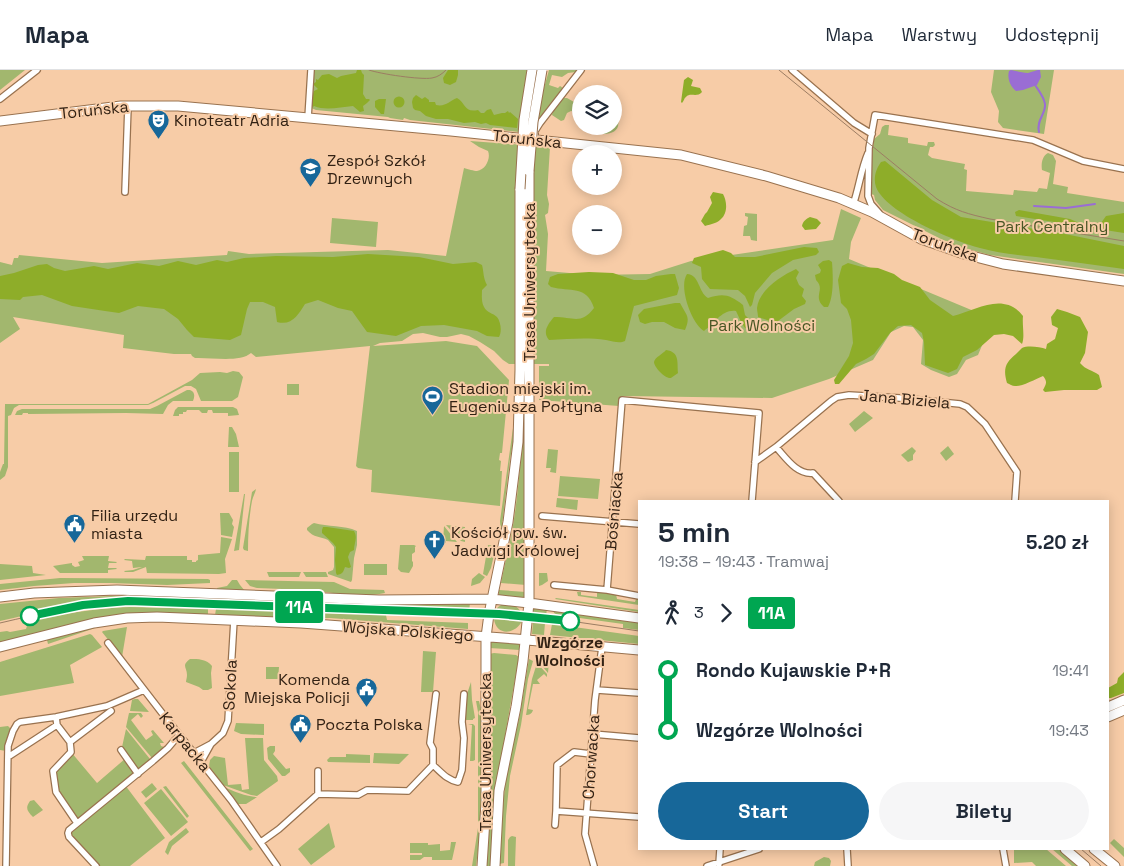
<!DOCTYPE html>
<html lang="pl">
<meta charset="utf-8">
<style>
body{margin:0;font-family:"Space Grotesk",sans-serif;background:#f6f6f7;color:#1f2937;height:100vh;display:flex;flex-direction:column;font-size:19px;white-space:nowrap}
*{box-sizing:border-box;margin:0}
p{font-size:16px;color:#747a83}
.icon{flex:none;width:28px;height:28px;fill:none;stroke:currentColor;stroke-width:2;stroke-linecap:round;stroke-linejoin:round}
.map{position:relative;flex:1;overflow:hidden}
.side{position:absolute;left:638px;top:430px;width:471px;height:350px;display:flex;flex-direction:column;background:#fff;border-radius:0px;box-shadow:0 2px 12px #0003}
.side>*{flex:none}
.badge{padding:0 10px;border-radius:4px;font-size:18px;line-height:32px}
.tools{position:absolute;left:572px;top:15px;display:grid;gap:10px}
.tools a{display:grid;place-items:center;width:50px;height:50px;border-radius:50%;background:#fff;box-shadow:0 2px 12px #0003;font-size:25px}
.map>.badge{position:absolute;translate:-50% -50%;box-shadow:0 0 0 2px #fff}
.legs{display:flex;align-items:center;gap:8px;height:55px;padding:0 20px;font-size:16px}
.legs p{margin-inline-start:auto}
.head{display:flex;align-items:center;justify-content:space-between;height:85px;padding:0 20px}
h1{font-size:28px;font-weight:700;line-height:38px}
.primary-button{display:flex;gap:10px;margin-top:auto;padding:10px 20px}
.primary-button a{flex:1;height:58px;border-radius:30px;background:#176799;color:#fff;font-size:20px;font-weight:700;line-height:58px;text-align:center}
.primary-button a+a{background:#f6f6f7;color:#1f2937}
ul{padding:0 20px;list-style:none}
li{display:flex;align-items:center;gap:18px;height:60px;font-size:19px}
li i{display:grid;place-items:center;width:8px;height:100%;margin:0 6px;background:currentColor}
li i::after{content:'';width:12px;height:12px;margin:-6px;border:4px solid;border-radius:50%;background:#fff}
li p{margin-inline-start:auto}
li:first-child i{background:linear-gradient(#0000 50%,currentColor 0)}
li:last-child i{background:linear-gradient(currentColor 50%,#0000 0)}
header{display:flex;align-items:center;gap:30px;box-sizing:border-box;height:70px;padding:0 25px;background:#fff;border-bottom:1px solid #e0e1e3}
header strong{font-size:24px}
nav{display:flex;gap:28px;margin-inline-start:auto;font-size:18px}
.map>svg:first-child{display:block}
.green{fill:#a2b76e}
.forest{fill:#8ead29}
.water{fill:#9a6dd4}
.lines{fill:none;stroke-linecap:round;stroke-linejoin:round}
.stream{stroke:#9a6dd4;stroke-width:2}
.street-casing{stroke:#99724f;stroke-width:8}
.secondary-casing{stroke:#99724f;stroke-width:11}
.street{stroke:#fff;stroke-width:5.5}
.secondary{stroke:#fff;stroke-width:9}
.tram{stroke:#9c7d63;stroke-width:1}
.secondary-bridge-casing{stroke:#99724f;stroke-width:11;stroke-linecap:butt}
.secondary-bridge{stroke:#fff;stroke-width:9}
.line-1-casing{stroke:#fff;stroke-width:11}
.line-1{stroke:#00a651;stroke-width:8}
.stop-1-dot{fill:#fff;stroke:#00a651;stroke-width:2.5}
.labels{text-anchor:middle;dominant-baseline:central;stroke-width:4;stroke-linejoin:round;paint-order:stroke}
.street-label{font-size:16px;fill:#332214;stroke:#f7cca7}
.poi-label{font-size:16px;fill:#332214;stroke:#f7cca7;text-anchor:start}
.park-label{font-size:16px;fill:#495625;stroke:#f7cca7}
.stop-label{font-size:16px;font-weight:bold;fill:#332214;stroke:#f7cca7}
</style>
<header>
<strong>Mapa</strong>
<nav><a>Mapa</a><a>Warstwy</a><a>Udostępnij</a></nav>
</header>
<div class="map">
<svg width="1124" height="796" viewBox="0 0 1124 796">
<rect width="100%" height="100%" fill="#f7cca7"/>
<!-- green -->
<path class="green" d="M0,0H25L0,20Z
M311,0H527L519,62L410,50L404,48L403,50L390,48L388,47L316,40L309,37Z
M549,0H578L576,2L568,3L562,7L552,5L549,15L558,18L560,16L563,18L538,50L542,25Z
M994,0H1054L1044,64L1003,58L998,52L999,41L991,22Z
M564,28H567L581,36V43L571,41L567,43L564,50L561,51L552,45C553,38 558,32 564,28Z
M614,46L617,47C623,63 608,66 596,63L592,56H614Z
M885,55H889L888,65L908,68V73L927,76L928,72H934L935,75L933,77H930L928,85L932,88L965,94L964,99L967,100L966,121L1013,125L1014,120L1037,122L1039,118L1047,119L1050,103L1042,100C1041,94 1042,86 1048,83L1053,85L1056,91L1053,114L1068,117L1067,123L1124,132V204L990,185L957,176L943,170L883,140L875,130L874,125L871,124L870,103L874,69L880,64L882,57Z
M470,71L550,77L547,125L549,134L548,143L545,145L548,164L546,201L593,205L650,204L691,191L833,170L841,139L861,148L851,172L849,189L993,249L978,285L966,290L957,304L949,307L931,300L921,294L923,270L913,257L904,256L891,262L873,290L829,309L772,328L623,326L622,335L619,336L539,330V296H549V294H526V515L501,513C505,492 511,470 514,449C522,398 523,346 524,294H509L503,290L494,281L480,272L469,266L461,264L447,267H440L423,263L413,264L402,271L380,273L373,276L446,271L477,276L509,310L502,383H500L499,390L501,391L500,401H502L500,436L371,422L372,400L358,398L356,396L370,276L256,287L251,283C240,293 209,287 195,288L192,286L191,284H174L123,278L124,265L13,247L20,259L0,273V192L12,195L14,188H18L19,185L102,193L227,185L228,181L249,184L388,180L446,186L464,98C468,99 474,101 477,101C486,100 491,88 488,81L479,77Z
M745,143L757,144V171L751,170L750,166H743L744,156L747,155L748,147L745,146Z
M332,148L378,152L376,177L330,173Z
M515,296H517C516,327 517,358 510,389L501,464L500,451L514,351Z
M233,301L239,302L243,307L238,327L232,331H201L196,319L191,316H185L153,333L148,335H19L14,338L11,345L8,346V397L5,406L0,410V402L3,394H4L5,334H148L192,310L200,303L220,302L227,303Z
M287,314H299V325H287Z
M187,320H190C195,322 195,326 193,331H173L168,335L163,344L126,343L28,344V343H23L22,345H15L17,341L22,339H150L157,336Z
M178,337H233L237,339L239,345L228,346V343H213L212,340H208L207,343H202L199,340H187L186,342H183V344H179V346H173L175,340Z
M864,341L873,348L855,362L849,354Z
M229,357H232L236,364L239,377H228Z
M948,376L954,384L946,391L940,383Z
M912,377L916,381L913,385V390L908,392L901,385Z
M548,379L558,380L556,403L550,402L551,398H546Z
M229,382H239V422H229Z
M560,406L600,409L598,429L558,426Z
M256,419C255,424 253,426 252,431C249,447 248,464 248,481L244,480L243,478L252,422Z
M244,424H245L239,480L234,481Z
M557,428L578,430L577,440L556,437Z
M220,443H229L233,450L232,454L234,457L232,467L221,465Z
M314,453C328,457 344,455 357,461V475L354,488L352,510L351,512L328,504V502L333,500L334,497V477C332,475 330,472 328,470C320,466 314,468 307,460V458L312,454Z
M446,455L465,457V472L461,471Z
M444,456L457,472L446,471V473L443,472Z
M221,467L232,469L225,489L226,503L219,504L147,503L146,497L133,502H125L124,501L133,500L142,497L133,498L132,491L124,490L125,489L145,490L146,486H187V490H192V492H196V491L198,490V485L220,483Z
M400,475H414L416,476L415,477V482L412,484V491L413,492V496L409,503L401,502L398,499Z
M488,475L496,476L491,498L487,506L483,504Z
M82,486H109L108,491L117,492L116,493H109L108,498H116L117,499L108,500V503H60L53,496L72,493V495L75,497L80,496L78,492L84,490Z
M0,494L32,496L33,503L46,505L0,510Z
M364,494H387V505H364Z
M267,502H301L299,507H269Z
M303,502H326L328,507H306Z
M479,503L485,507L480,513L471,516L472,509Z
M539,503H547L548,511L542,515L539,516Z
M60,508L208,509L210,510V513L167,515L111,513H74L34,516L0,520V514Z
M232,510H237L240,515L245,521L217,520V518L227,516Z
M245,510L334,512L350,519L384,520L385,523C359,529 333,522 307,520C291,519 274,519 257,518L250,516Z
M499,520L526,522L525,528L499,526Z
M577,522H581V525L597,527V523L599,522L616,524L617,529L635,532L636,529L639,528V535L578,526Z
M140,525L209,527V532C178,531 147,528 117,530C77,533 39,542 0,551V534L59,528Z
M216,528L470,533L469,542L216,533Z
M556,528L639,540V542L555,529Z
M503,534C511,534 520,536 522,545L494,543L498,537Z
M533,536L547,538L546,547L533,546Z
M130,537L208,539V545L96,549L0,573V562L7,561L10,562L26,559L27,556L38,553L37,549C68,543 98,538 130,537Z
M216,539L386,545L387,550L468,553V559L330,548L295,549L215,545Z
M553,539L639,552V560L623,558V554L558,545L554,543Z
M494,549L522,551C515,565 496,566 494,549Z
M533,552L545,553L544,565L532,564Z
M552,554L639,566V574L550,565Z
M101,556L48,574L47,570L57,565Z
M127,557L122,587L102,562L103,561Z
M90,564L92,565L102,577L70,595L74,613L0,626V592Z
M489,571L520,574V580L489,578Z
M423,581L436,582L433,622H421Z
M494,583L516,585L519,587L498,705L491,796H486L489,753V584Z
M546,585L549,591L548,603L538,591L540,588Z
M190,589C198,589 207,589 212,596L211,603L212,618L208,620H203L199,617L186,612C186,610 187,608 187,605C187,597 181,596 190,589Z
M529,589L533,591L528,609L521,655L510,706L506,746L504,793L499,794L502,745L506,707L520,644Z
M537,593L547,604V607L544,604L537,610L540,614H533L528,639L533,640C532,644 529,645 526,645L532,609Z
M266,597H279L278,609H266Z
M471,612L472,630L475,648L473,649V650H465L464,640L466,638L467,636L465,634L466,624H467Z
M135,629H138L149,642L130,641L132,630Z
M476,631H479L482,644V721L480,764L476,796H472L478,758V642Z
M129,643H141L143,646L141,648L138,644L131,650L146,670L153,665L151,661L153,660L164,673H160L161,676L164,677L152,688L126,657Z
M236,653L264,654V665L241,664L234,661Z
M468,654H473L475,656V690L473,691H470L472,655Z
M8,656L11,659L6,681L0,680V657Z
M126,659L150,689L139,699L137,698L123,680L122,677Z
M245,668H263L264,690L277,706L278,711L257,726L251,725L223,715L209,696L210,690L214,686L225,688L228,715L241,714L242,720L249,719Z
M270,676H275V681L273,684L286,699L290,698V702L285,706H282L268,689L267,678Z
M71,682L97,713L126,688L138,704L125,715L165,768L130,796H96L68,763L77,753L56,722L53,701Z
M374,683L409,684L399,694L373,693Z
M346,684L370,685V693L328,692L327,690L330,687H346Z
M184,691L253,779L250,781L181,693Z
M152,713L157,719L146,728L141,722Z
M166,716L189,746L187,748L163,717Z
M225,717C231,721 249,727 257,727L246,734H238Z
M161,719L188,752L171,766L144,733Z
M34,730L43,740L33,747C27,741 25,738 30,731Z
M329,753L335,777L311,795L298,779Z
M186,758L189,762L172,776L168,785L165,782L169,772Z
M512,766L516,767L515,796H508V770L510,767Z
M1114,769L1124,778V787L1110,773Z
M451,772H456L452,790H432V787H424L420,790H410V785H422V783H410V773H428V775L440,774V781L450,780Z
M1014,779H1046L1066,796H1036L1032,792L1014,793Z
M1052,779H1058L1061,780L1077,796H1072Z
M824,787L829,788L831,791L830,796H814L815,792Z"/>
<!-- forest -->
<path class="forest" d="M357,0H361L362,3L364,5L363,24L366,29H369L370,30L367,33L363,36L364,41L360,42L353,36C340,37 326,41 314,36L313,37L311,35L313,32L311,31V24H313L314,21L318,19L313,14L316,12V9L318,10L322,5L329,4L337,8L341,6L356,3Z
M448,0H458V5L456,12L450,15L444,13L443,8Z
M688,7L693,10L691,16L700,18L702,22C697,28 690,22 686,27C684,28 684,31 682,33L681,32L684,10Z
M416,25L422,29L425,27L429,30V32H435L436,35C446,37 449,31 457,28C466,33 464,43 478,40L481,43H484L487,40L491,39L494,45L502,43H505L508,41L509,43L510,42L518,49L517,58L490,55L486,53L481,54L475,52L464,53L448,49H436L426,46L420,41L415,40L413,38L412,32L413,28Z
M393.5 32a5.5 5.5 0 1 1 11 0a5.5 5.5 0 1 1-11 0Z
M379,29H386L384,44H381L375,37V31Z
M885,91L932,130L961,147L1065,164L1124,176V199C1095,195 1066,191 1036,187C1018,185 998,183 980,178C954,171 886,143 876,117C873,108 876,99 881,92Z
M713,122L723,124C727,131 728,143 721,149C718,153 711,154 705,156L701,151L705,144L707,142L712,133L710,127Z
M1019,140L1070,149L1079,153H1101L1106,146L1124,143V163L1016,146L1015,142Z
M810,147L817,149L821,153L816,159L805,160L802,156C803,151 806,149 810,147Z
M804,177L817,178L819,182L816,185L793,190L772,203L755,223L752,235L750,237L745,226L738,220L710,219L702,209L701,197L692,193L694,188L723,180L731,183L735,187H755Z
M368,184L419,187L453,194L476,192L482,195C484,203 483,208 487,215L482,220C482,225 481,231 484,237C487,243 493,243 497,247C501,252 502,262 499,267L487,266L477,261L444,255L421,256L396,266L367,262L352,241L338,238L318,230L305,234C298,245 292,256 277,252L275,237L263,232H250L247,239L241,265L230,270L194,267L187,260L178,249L164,239L138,236L119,243L105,241L72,236L42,225L23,227L20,230L0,229V206L14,203L38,195L47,194L54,198L65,201L94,196L108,199L137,193L159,196L178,191L196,195L217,190L227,192L244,188L261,187L276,186L333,187Z
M829,190L832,192C833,205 834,226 828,237H824C812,226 826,220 816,210L815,205L820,203L821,200L818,195L823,191Z
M848,193L862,197L878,198L894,204L902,210L920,217L930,230L953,246C976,240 1004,221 1023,246C1022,255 1025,267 1022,274L1013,266L1004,264L994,265L977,280L963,287L957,299L948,303L925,295L924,272L922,263L911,255L898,256L890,263L874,284L866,289L856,294L839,314H835L834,310L849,286L853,273L851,250L847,239L841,233L838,210L842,196Z
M796,199L799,202L796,208L799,215L804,219L802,226L806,231L805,234L794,239L778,251H770L758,247C758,244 757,241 757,238C759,220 781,206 796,199Z
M589,202L613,203L634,210H646L656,206L671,204H675L679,218L677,225L634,236L625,271C619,274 613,271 606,270C587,267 569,269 549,270C542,262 548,254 554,247C574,247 581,255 594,238C587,215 570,222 551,217L548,214L550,207L558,204Z
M687,204C700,205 698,222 708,228C724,223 730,225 743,235L745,245L752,252L770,259L767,262L745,258C741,253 739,247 736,241C722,239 714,254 704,261C692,254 678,217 687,204Z
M675,233H680C686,245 691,246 685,260L675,258L664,252H652L645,254L640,252L638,245L644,239Z
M1057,239L1067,242L1080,247L1088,262L1085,283L1080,293C1086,300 1092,300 1099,305L1102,317L1097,320H1064L1045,322L1043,320C1046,314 1048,312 1043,306C1036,309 1021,317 1015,316C1012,316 1010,314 1007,313C1003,299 1005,293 1016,284C1018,282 1020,280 1022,278C1028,275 1040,277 1046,279L1047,274L1055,269L1058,258L1052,255L1051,247Z
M666,280C680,282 677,292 678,303C677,304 672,307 671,308C665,309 654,297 654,292C655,287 663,284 666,280Z
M323,457H327L354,461C358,468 354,473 354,480L350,482L348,487L351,497L349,498L345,497C343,502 343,504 337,505L336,503L335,490L336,477L333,473L322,463V460Z
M1124,602V623L1111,628H1108V618L1117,613L1118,608Z"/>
<!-- water -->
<path class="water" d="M1011,0C1017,1 1022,3 1028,3C1033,2 1035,0 1040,0L1041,7L1037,15L1023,20L1016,21C1010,16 1007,8 1009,1Z"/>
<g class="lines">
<!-- stream -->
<path class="stream" d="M1035,15C1039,21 1044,27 1045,34C1046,44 1036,50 1039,62
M1034,136L1066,138L1095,134"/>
<defs>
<path id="street" d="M792,0L854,53L872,64
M0,29L37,0
M308,48L311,0
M535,65V61L540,53L581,0
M125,122L128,36
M853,135C859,118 861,99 868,83
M879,143L871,134L868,126L869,78L875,45L1033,70L1083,91L1124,99
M776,377C786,388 797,405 813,403L839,431
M755,392L776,377L831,331L837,327L849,325L900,328L960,334L967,337L985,354L1017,402L1015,431
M542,446L639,454
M554,515L607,520L639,526
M607,520L622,330L759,343L752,431
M108,573L162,643L231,730L277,796
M597,620L639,623
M56,647L57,655L70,672L71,682L53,701L56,722L77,753
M593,664L639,668
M70,672L111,641
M121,680L138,704
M194,683L211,674
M591,684L574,682L557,695L556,741L639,747
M8,687L57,655
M201,692L211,674L223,663L228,651L234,550
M433,695V679L430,673L436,624
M318,701V724
M555,755L556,741
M261,772L279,759L318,724L358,725L367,720L408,721L433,695C441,702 447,710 458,712L462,700L464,668L462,652L464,624
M847,779L848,796
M1003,779L1006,796
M719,794L720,779
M6,796L8,676L13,661L17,654L20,652L56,647L107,636L144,620
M96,796L69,767L68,763L69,760L153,691L168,678L179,665
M594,796L585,764L595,630L602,577
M707,796L759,779"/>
<path id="secondary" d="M0,51L121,36H178L451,61L681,85L766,106L839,128L872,142L921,169L964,184L1003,194L1124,211
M0,527L34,523L117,520L379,530L492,529L529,533L639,548
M0,577L94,553L127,548L157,547L301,553L516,569L639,580
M1108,637L1124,630
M1108,647L1124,640
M1065,779L1085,796
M1094,779L1115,796
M482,796L486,733V567L489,544L508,452L518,372L520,300V119
M495,796L499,721L516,637L523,591L529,533V101"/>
</defs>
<!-- street casing -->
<use href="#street" class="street-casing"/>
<!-- secondary casing -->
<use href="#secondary" class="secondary-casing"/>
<!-- street -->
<use href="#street" class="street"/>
<!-- secondary -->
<use href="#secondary" class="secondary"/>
<!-- tram -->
<path class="tram" d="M369,0C380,4 421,10 432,8C438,7 442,4 446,0
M779,0L937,129C956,141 968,144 990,149L1124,171
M0,553C43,543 84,533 128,531L499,545L570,551L639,561
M1081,779L1101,796"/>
<defs>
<path id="secondary-bridge" d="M529,101L533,52L542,0
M520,119L524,50L532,0"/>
</defs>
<!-- secondary-bridge casing -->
<use href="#secondary-bridge" class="secondary-bridge-casing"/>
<!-- secondary-bridge -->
<use href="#secondary-bridge" class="secondary-bridge"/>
</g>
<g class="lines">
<defs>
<path id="line-1" d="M30,546L83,535L128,531L499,544L570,551"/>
</defs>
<!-- line-1 casing -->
<use href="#line-1" class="line-1-casing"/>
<!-- line-1 -->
<use href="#line-1" class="line-1"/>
</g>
<!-- icons -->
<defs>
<symbol id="theatre-pin" viewBox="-11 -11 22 30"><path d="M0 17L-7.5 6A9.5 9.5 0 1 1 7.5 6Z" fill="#176799" stroke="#f7cca7"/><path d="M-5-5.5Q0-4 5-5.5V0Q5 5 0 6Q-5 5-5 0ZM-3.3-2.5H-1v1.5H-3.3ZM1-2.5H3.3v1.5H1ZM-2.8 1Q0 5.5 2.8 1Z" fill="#fff"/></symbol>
<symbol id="university-pin" viewBox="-11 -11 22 30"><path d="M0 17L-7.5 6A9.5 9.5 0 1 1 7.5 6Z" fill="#176799" stroke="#f7cca7"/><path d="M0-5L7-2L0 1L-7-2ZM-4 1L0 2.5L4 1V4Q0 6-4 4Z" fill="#fff"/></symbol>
<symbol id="stadium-pin" viewBox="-11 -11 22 30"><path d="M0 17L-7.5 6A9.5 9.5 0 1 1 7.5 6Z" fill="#176799" stroke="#f7cca7"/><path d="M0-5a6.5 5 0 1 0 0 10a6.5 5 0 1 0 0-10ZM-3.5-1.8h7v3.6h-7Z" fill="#fff"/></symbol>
<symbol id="civic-pin" viewBox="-11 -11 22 30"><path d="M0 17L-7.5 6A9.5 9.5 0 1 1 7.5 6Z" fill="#176799" stroke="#f7cca7"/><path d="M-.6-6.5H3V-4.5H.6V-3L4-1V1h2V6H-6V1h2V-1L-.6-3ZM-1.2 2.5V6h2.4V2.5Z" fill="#fff"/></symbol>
<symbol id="church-pin" viewBox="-11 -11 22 30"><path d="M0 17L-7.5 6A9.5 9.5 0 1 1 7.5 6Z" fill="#176799" stroke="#f7cca7"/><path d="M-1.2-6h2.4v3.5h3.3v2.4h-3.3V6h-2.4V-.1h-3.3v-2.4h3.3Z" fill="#fff"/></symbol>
</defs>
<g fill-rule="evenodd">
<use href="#theatre-pin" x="146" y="38" width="25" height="34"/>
<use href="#university-pin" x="298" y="86" width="25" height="34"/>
<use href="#stadium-pin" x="420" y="314" width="25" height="34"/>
<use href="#civic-pin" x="62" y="442" width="25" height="34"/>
<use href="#church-pin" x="422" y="458" width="25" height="34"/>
<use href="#civic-pin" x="354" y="606" width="25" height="34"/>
<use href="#civic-pin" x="288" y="642" width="25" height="34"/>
</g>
<!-- markers -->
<g class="stop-1-dot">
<circle cx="30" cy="546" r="9"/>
<circle cx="570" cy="551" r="9"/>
</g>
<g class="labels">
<!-- street labels -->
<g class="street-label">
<text transform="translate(94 40) rotate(-6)">Toruńska</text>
<text transform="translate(527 69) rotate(6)">Toruńska</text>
<text transform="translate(945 175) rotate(20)">Toruńska</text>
<text transform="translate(529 212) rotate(-90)">Trasa Uniwersytecka</text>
<text transform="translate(905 329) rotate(5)">Jana Biziela</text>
<text transform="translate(614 441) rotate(-85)">Bośniacka</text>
<text transform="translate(408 561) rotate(4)">Wojska Polskiego</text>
<text transform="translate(230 615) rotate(-87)">Sokola</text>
<text transform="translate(185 672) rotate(51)">Karpacka</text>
<text transform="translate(485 682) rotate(-90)">Trasa Uniwersytecka</text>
<text transform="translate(591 687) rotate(-86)">Chorwacka</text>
</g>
<!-- poi labels -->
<g class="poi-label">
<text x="174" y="50">Kinoteatr Adria</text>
<text x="327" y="90">Zespół Szkół<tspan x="327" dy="18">Drzewnych</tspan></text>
<text x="449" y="318">Stadion miejski im.<tspan x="449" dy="18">Eugeniusza Połtyna</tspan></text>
<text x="91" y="445">Filia urzędu<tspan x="91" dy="18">miasta</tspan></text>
<text x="451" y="462">Kościół pw. św.<tspan x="451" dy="18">Jadwigi Królowej</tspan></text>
<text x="350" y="609" text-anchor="end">Komenda<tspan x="350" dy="18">Miejska Policji</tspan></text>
<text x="316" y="654">Poczta Polska</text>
</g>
<!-- park labels -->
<g class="park-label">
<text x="1052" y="156">Park Centralny</text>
<text x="762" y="255">Park Wolności</text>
</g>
<!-- stop labels -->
<g class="stop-label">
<text x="570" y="572">Wzgórze<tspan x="570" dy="18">Wolności</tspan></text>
</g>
</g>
</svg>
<div class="tools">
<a><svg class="icon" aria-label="layers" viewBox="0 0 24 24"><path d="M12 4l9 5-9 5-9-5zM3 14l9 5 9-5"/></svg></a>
<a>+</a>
<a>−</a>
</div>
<b class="badge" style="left:299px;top:537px;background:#00a651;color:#fff">11A</b>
<section class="side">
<div class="head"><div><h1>5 min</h1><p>19:38 – 19:43 · Tramwaj</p></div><b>5.20 zł</b></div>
<div class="legs"><svg class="icon" aria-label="walk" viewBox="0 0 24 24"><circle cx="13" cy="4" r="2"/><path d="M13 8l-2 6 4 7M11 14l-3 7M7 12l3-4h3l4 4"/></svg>3<svg class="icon" aria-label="forward" viewBox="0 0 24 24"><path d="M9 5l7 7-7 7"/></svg><b class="badge" style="background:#00a651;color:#fff">11A</b></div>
<ul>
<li><i style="color:#00a651"></i><b>Rondo Kujawskie P+R</b><p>19:41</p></li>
<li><i style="color:#00a651"></i><b>Wzgórze Wolności</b><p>19:43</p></li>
</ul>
<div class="primary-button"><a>Start</a><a>Bilety</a></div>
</section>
</div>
